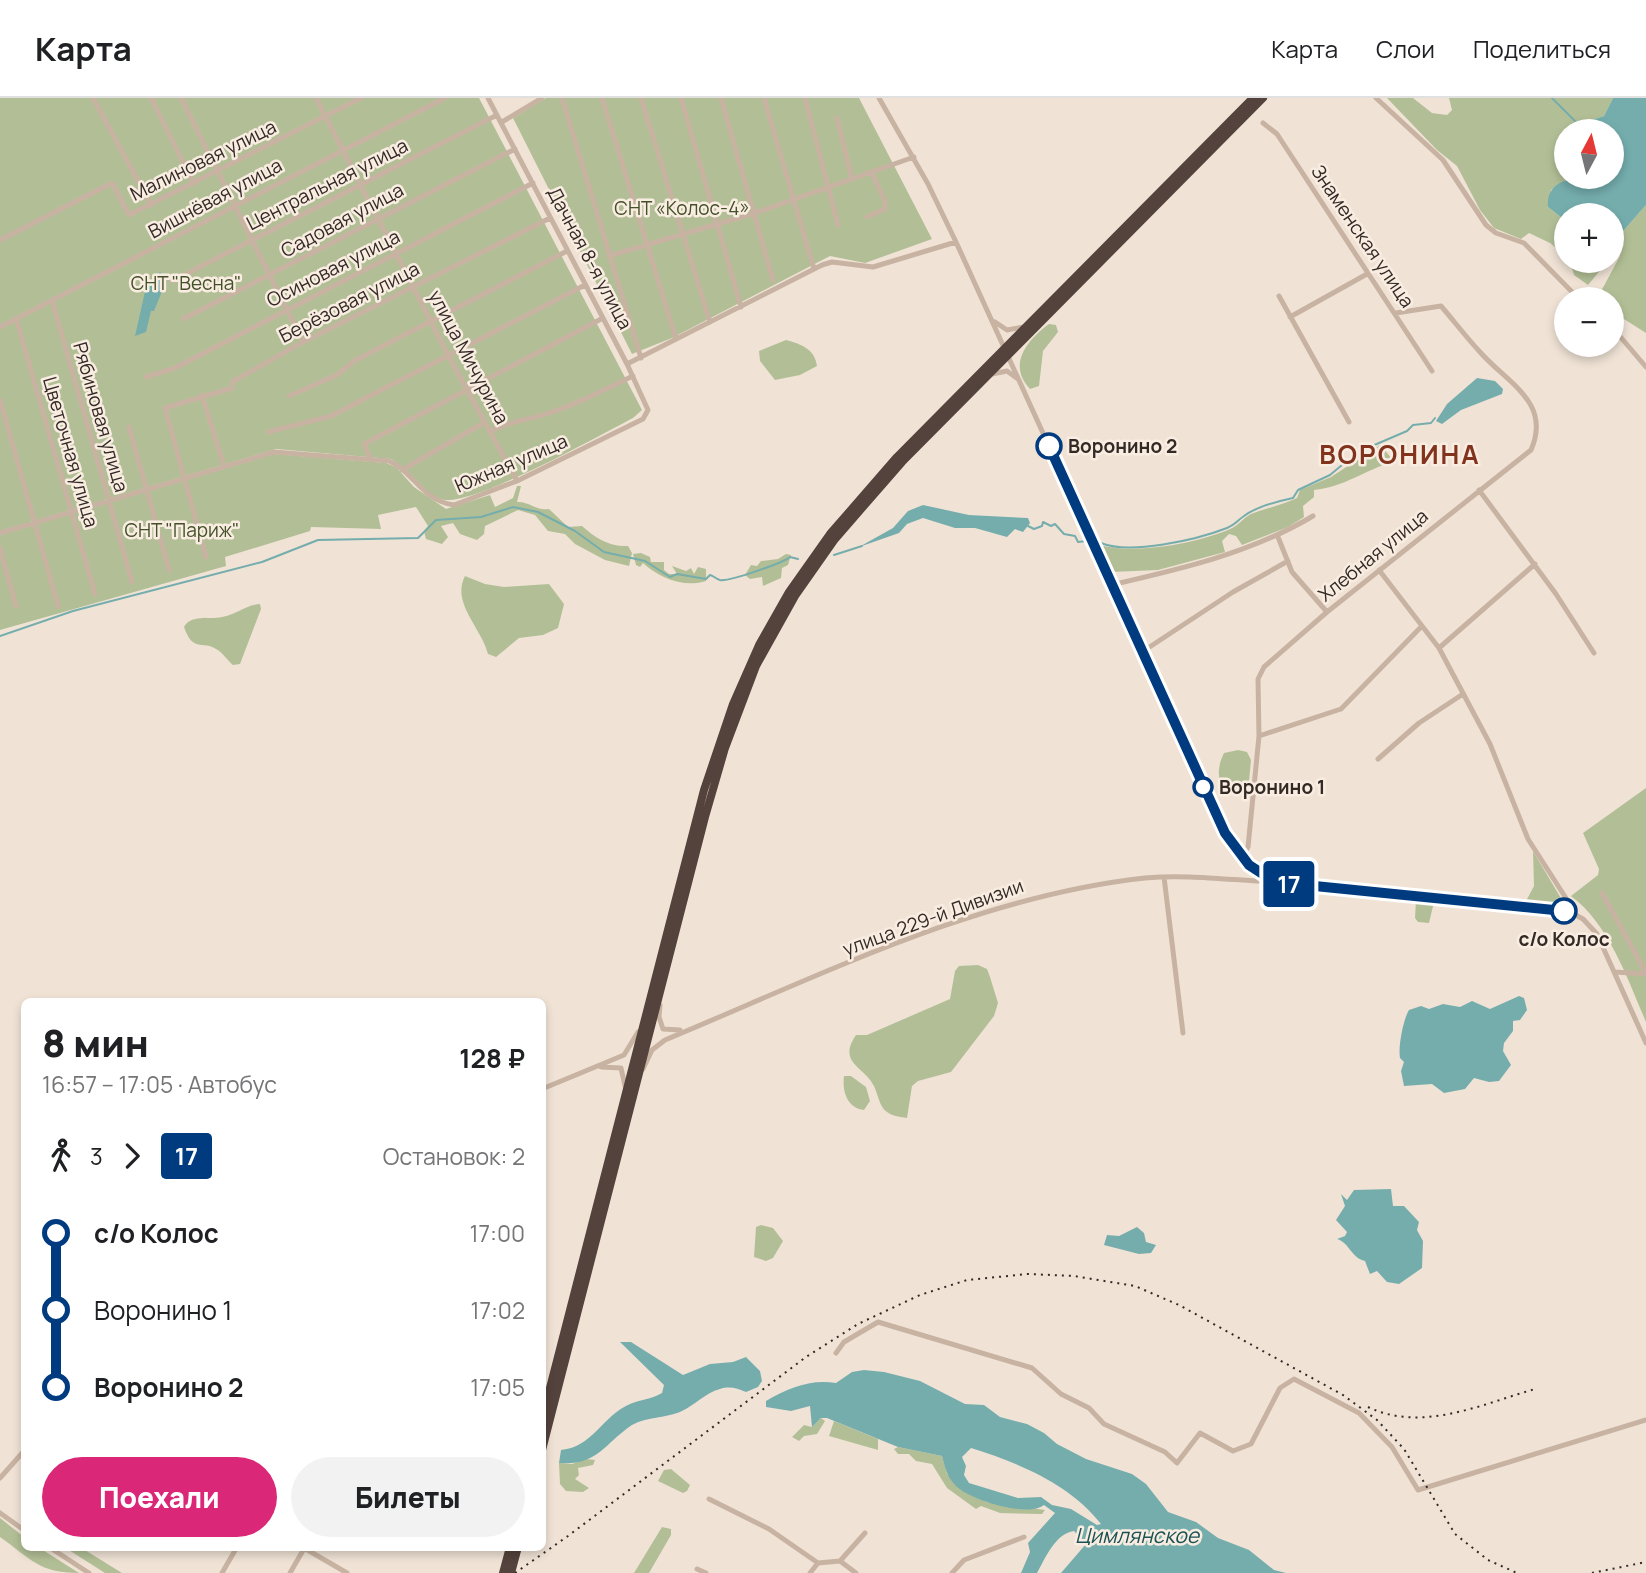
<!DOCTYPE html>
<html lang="ru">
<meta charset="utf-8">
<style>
body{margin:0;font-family:Manrope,sans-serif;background:#f2f2f2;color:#202124;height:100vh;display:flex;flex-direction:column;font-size:26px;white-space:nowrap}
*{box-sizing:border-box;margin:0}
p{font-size:23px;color:#757577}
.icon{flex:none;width:38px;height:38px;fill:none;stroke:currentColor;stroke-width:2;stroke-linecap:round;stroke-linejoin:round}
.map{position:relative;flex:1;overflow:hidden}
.side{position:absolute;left:21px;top:900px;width:525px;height:553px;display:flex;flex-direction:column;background:#fff;border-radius:10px;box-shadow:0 4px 10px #0003}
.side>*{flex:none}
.badge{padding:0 14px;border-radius:5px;font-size:24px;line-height:46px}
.needle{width:46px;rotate:7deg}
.buttons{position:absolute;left:1554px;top:21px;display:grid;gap:14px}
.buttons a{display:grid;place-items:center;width:70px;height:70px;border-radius:50%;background:#fff;box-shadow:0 4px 10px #0003;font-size:35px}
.map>.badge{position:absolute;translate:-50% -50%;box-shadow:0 0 0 4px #fff}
.legs{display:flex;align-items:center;gap:10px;height:77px;padding:0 21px;font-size:23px}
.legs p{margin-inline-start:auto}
.overview{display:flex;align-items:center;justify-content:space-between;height:119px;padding:0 21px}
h1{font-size:38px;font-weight:800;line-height:52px}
.primary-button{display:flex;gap:14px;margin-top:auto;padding:14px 21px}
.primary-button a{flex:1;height:80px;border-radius:42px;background:#db2777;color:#fff;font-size:28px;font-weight:800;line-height:80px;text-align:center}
.primary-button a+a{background:#f2f2f2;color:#202124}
ul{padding:0 21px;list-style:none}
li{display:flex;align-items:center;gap:24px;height:77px;font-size:26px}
li i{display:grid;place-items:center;width:10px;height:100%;margin:0 9px;background:currentColor}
li i::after{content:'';width:18px;height:18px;margin:-9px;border:5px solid;border-radius:50%;background:#fff}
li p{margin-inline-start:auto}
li:first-child i{background:linear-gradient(#0000 50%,currentColor 0)}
li:last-child i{background:linear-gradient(currentColor 50%,#0000 0)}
header{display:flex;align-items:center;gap:42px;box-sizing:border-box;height:98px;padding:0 35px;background:#fff;border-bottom:2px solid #e0e0e0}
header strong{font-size:33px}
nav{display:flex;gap:38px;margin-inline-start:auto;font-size:24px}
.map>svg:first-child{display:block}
.green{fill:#b2bf96}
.water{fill:#75adad;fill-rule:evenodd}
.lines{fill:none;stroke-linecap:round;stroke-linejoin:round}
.stream{stroke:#75adad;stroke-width:2}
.minor{stroke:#c8b3a2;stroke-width:5}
.highway{stroke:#54423c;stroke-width:8}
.rail{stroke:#332925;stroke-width:2;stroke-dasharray:2 5;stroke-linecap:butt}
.line-1-casing{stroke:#fff;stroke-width:16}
.line-1{stroke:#003b80;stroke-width:10}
.stop-1-dot{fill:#fff;stroke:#003b80;stroke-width:3.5}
.labels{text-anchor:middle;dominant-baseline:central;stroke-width:5;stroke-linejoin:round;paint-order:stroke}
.street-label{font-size:19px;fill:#332925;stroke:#f9ede2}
.park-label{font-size:19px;fill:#435128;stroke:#f9ede2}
.stop-label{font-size:19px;font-weight:bold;fill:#332925;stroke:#f9ede2;text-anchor:start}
.water-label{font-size:21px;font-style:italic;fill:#1a5254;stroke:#f9ede2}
.district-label{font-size:26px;font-weight:bold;letter-spacing:2px;fill:#82331e;stroke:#f9ede2}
</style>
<header>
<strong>Карта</strong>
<nav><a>Карта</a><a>Слои</a><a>Поделиться</a></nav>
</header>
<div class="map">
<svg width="1646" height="1475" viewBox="0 0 1646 1475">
<rect width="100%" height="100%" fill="#f0e3d6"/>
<!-- green -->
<path class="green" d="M0,0H479L642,312L633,320C602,336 467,412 441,401C420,393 410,372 391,361L276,351L0,433Z
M546,0H859L932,141L865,165L830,158L672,240L632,256L513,20Z
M1387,0H1413L1432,15L1447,17L1452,12L1449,0H1613L1604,18L1592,22L1588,29H1581L1579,33H1566V79H1570L1551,92L1548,109L1566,123V158L1550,145L1529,135L1521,141L1494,130L1480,112L1457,68L1437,52Z
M1646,107V235L1613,214L1612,201H1603L1599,197L1620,158L1617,140Z
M1570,163H1608L1588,187L1574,177Z
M1049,226L1056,227L1058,234L1043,253L1039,288L1030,291C1007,267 1027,242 1049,226Z
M786,242C801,246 815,251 817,268L800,277L775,282L760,263L759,253Z
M1380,347L1394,363C1366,372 1344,389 1314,392V399L1303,408L1304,419L1288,429L1242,447L1236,438L1229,436L1222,443L1225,454L1158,472L1111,474L1098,446C1130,458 1199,445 1230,431C1238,428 1243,420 1251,416C1266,410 1283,407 1297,400L1300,392L1331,379Z
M274,356L386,365L396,369L414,389L446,411L490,397L495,409L513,400L517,388H521L517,404C529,403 536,413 549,411L568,429L582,428C594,439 609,449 628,448L632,455L629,468L605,462L575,446L565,436L548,433L535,417L518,412L485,428L484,436L477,442L460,436L453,425L441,428L448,439L442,446L426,441L424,433L428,428L416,409L378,417L381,431L311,429L310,433L225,459L226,468L0,532V437Z
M641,455L650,459L651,464H664V472L669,476H677L672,468L686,473L691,470L694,476L698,469L706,471V483C684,490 659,480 643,465L640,469L636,467L633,456Z
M786,456L791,457L788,467L782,470L781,480L763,488L762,479L750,481L745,477L751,467L757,468L761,463L778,461Z
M465,478L485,486L504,489L549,486L564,506L558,530L543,537L519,540L496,559L488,556C481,529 451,505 465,478Z
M260,506L261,511L240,566L233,567C227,562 222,554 216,551C202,542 193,555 184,529C191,516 208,522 222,519C236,517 245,507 260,506Z
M1238,652L1247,654L1251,662L1248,694L1239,690L1227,696L1222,694C1218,679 1217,669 1224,655Z
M1646,690V924C1628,882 1609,826 1571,798L1598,777L1599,771L1583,735Z
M1533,753L1565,807L1564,808L1540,803L1525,805L1534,788Z
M1416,802L1434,804L1429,825L1418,824L1415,820Z
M978,867L987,871L990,879L998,905L994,918L951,974L918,983L912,988L907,1020C879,1017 882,1007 874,988C864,968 837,965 856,937H867L950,901L955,873L959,868Z
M844,978H851L866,989L870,1003L864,1012C847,1010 842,993 844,978Z
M761,1127L773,1130L783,1143L773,1160L766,1163L754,1159L756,1129Z
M821,1320L825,1323L817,1336L804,1338L799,1343L792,1339L804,1327L812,1329Z
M834,1323L878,1341V1352L829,1338Z
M898,1349L942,1358L947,1376L986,1404L1045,1412L1042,1416L1000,1415L981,1408L976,1411L947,1390L932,1366L916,1363L909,1356H898L894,1351Z
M586,1361L595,1362L593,1367L578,1370L579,1377L575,1381L589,1390L583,1394L566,1393L560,1386L559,1365L572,1366Z
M671,1371L690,1387L687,1393L683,1395L658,1383L664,1372Z
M0,1420L24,1439V1449H38L79,1475C39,1475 31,1461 0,1439Z
M662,1429L671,1431V1437L649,1475H634Z
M64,1449H80L122,1475H105Z"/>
<!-- water -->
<path class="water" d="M1613,0H1646V107L1617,140L1612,141V117H1566V123L1548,109C1545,75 1589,79 1612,79V33H1579L1581,29H1588L1592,22L1604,18Z
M160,174L167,181L154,213H151L146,234L135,238L146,189Z
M1477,280L1495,283L1503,291L1502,296L1461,312L1442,326L1436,323L1447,306Z
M923,407L969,417L1028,420L1030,425L1023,434L1015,431L1007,439L975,430H955L923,420L907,426L899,435L859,449L893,430L908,413Z
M1519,898L1524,900L1527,912L1520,922L1513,923V933L1504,945L1503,953L1511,967L1499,983L1489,984L1474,980L1465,991L1444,995L1432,986L1404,988L1401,973L1404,964L1400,960C1398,949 1403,922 1409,912L1421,908L1429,911L1443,906L1460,909L1472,903L1490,911Z
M1391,1091L1393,1108H1404L1419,1124L1417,1132L1423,1143L1422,1170L1399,1186L1387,1184L1377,1173L1370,1176L1365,1163C1351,1160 1350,1145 1337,1141L1345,1138L1347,1134L1336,1122L1345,1108L1341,1096L1347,1102L1354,1092Z
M1137,1129L1144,1135L1146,1144L1156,1147L1151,1155L1139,1156L1104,1147L1107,1137L1119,1138Z
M620,1244H631L683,1277L710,1266L733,1264L746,1259L760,1273L762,1283L758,1289L746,1294C737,1290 729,1288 720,1291C705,1295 695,1307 682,1313C665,1321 645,1318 629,1329C604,1347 596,1368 559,1365L561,1352C593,1349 602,1318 630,1306C641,1301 650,1302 662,1295L664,1287Z
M864,1272L884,1274L920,1283L965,1306L984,1307L1000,1319L1027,1326L1044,1335L1057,1346L1086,1361L1132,1376L1146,1386L1168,1414L1196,1424L1218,1440L1249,1452L1274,1472L1286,1475H1061L1086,1446L1074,1433C1055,1436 1046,1459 1037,1475H1021L1030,1454L1028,1445L1055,1415L1044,1407C1028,1420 970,1402 956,1388C947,1379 945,1370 942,1358L898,1349L827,1320H821L812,1329L810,1308L791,1313L766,1309V1303C788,1290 810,1281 836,1285L852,1274ZM971,1350C1019,1365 1070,1386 1101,1426L1097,1427L1071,1411L1052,1407L1041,1399L1018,1400L969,1385L964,1377L966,1368L962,1359Z"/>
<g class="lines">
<!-- stream -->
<path class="stream" d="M1552,0L1581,29
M1028,428L1034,431L1042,428L1043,424L1051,428L1055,426L1064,436L1075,438L1078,444L1086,443
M1101,445C1130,457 1196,442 1227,430C1235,427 1238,422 1244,418C1257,408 1279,403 1293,400L1298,392L1330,377L1348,362L1362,358L1365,351L1407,333L1413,327L1431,325L1435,320
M834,457L862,448
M0,538L73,513L262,464L318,442L418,440L436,422L481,419L513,409L538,414L575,433L604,454L645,463L670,479L677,476L706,481L710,477C714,478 716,481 720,482C729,484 785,464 790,459L798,461"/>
<!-- minor -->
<path class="minor" d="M93,0L151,107
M151,0L194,86
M181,0L303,244
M316,0L448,257L517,383
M562,0L641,260
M602,0L676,241
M641,0L710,224
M681,0L741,209
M721,0L773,182
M764,0L814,171
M805,0L838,127
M879,0L928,86L956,144L1225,735L1249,767L1275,784L1572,815L1583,821L1597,836L1646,945
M1376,0L1443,62L1486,127L1496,135L1524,145L1579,201
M837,20L852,81
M502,24L542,0
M1263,25L1277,36L1432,273
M867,119L885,111V103L872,75
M0,142L112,85L129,117L361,0
M609,158L755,115L914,59
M172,183L497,17
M1279,198L1349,324
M52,202L132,484
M1290,219L1367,176
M16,220L95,496
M183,221L515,51
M995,224L1007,232L1024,229
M0,229L445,0
M1612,229L1646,269
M627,266L822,167L832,164L873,169L956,144
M992,276L1007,273L1018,281
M146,279L175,270L533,85
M202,297L224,368
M289,298L337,277L354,263L567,153
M0,302L58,508
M129,329L169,472
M491,333C512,322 535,321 558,312C583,303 608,290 633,278
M268,334L331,318L585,187
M370,360L364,346L603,220
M402,372L485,324
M1479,392L1556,496L1594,555
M0,435L274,354L389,363C412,372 422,403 454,407L517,383L643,321L648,312L627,266L488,0
M1278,439L1292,474L1327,514
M0,450L16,508
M206,459L165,310L232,290V284L303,244L550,120
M1379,472L1439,550L1490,646L1528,741L1571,808L1572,815
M1111,487C1181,471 1251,455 1313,418
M1439,550L1535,466
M1142,554L1233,494L1288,463
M1259,638L1341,611L1421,529
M1378,661L1419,625L1463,596
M1242,759L1248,749L1259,638L1258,581L1264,569L1327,514L1531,352C1552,304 1507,285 1480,254C1466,239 1454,223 1441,208L1396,215
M1164,779L1183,935
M1602,795L1646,875
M1615,874L1646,876
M660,907L659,919L663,931L680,932
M601,969L621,970L625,988
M643,971L652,952L665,942C819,878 978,798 1145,780C1187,776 1229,782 1272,784
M542,991L624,957L638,934
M836,1255L844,1244L878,1224L1032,1270L1061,1296L1089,1310L1104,1326L1165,1354L1177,1365L1200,1335L1233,1353L1251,1346L1280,1290L1294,1281L1359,1315L1392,1349L1418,1392L1646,1322
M0,1380L24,1353
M709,1401L769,1431L818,1465
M0,1415L24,1432
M49,1449L89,1475
M304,1450L347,1475
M840,1463L856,1475
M697,1471L706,1475
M222,1475L237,1449
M290,1475L305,1449
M810,1475L818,1465L840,1463L865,1435
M952,1475L964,1462L1024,1439"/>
<!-- highway -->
<path class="highway" d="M542,1321L704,692L733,606L759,547L789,494L830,436L897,359L1253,0
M542,1352L705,719L725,650L756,568L795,498L835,441L902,364L1263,0
M503,1475L510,1449
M511,1475L518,1449"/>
<!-- rail -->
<path class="rail" d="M1368,1309C1422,1335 1482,1306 1535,1291
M515,1475L568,1438L806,1259L858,1226L920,1197L967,1182L1028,1176L1074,1178L1135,1188L1179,1207L1343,1297L1377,1322L1404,1351L1455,1436L1488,1462L1517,1475
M1592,1475L1646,1464"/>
</g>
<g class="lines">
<defs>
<path id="line-1" d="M1049,348L1225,735L1249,767L1275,784L1564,813"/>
</defs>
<!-- line-1 casing -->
<use href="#line-1" class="line-1-casing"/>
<!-- line-1 -->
<use href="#line-1" class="line-1"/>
</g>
<!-- markers -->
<g class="stop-1-dot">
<circle cx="1049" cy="348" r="12"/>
<circle cx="1203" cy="689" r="9"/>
<circle cx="1564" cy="813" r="12"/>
</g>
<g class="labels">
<!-- street labels -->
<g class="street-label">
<text transform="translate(203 62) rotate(-26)">Малиновая улица</text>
<text transform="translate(327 86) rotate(-27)">Центральная улица</text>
<text transform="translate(215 100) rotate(-28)">Вишнёвая улица</text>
<text transform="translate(342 122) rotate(-28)">Садовая улица</text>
<text transform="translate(1363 138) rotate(56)">Знаменская улица</text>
<text transform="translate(590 160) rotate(62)">Дачная 8-я улица</text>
<text transform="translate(333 170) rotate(-27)">Осиновая улица</text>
<text transform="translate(349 204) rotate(-27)">Берёзовая улица</text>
<text transform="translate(469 259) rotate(62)">улица Мичурина</text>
<text transform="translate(101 319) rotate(74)">Рябиновая улица</text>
<text transform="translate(71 354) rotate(74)">Цветочная улица</text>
<text transform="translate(511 365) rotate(-23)">Южная улица</text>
<text transform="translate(1373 457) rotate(-39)">Хлебная улица</text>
<text transform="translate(933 819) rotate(-20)">улица 229-й Дивизии</text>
</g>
<!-- park labels -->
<g class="park-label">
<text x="682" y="110">СНТ «Колос-4»</text>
<text x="186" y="185">СНТ "Весна"</text>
<text x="182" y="432">СНТ "Париж"</text>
</g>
<!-- stop labels -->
<g class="stop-label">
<text x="1068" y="348">Воронино 2</text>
<text x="1219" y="689">Воронино 1</text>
<text x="1564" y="841" text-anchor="middle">с/о Колос</text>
</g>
<!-- water labels -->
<g class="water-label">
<text x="1137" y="1437">Цимлянское</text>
</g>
<!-- district labels -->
<g class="district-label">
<text x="1400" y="356">ВОРОНИНА</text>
</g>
</g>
</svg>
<div class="buttons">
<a><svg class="needle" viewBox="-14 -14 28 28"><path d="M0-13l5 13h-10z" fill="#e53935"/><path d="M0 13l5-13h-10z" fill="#757577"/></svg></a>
<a>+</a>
<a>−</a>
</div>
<b class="badge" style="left:1289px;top:786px;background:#003b80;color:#fff">17</b>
<section class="side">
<div class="overview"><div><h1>8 мин</h1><p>16:57 – 17:05 · Автобус</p></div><b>128 ₽</b></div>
<div class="legs"><svg class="icon" aria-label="walk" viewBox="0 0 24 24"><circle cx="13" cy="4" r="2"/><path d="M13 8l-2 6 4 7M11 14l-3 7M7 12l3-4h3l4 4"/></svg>3<svg class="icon" aria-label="forward" viewBox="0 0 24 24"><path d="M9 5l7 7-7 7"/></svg><b class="badge" style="background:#003b80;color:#fff">17</b><p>Остановок: 2</p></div>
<ul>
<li><i style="color:#003b80"></i><b>с/о Колос</b><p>17:00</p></li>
<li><i style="color:#003b80"></i><span>Воронино 1</span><p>17:02</p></li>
<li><i style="color:#003b80"></i><b>Воронино 2</b><p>17:05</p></li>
</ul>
<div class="primary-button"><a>Поехали</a><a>Билеты</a></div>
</section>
</div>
